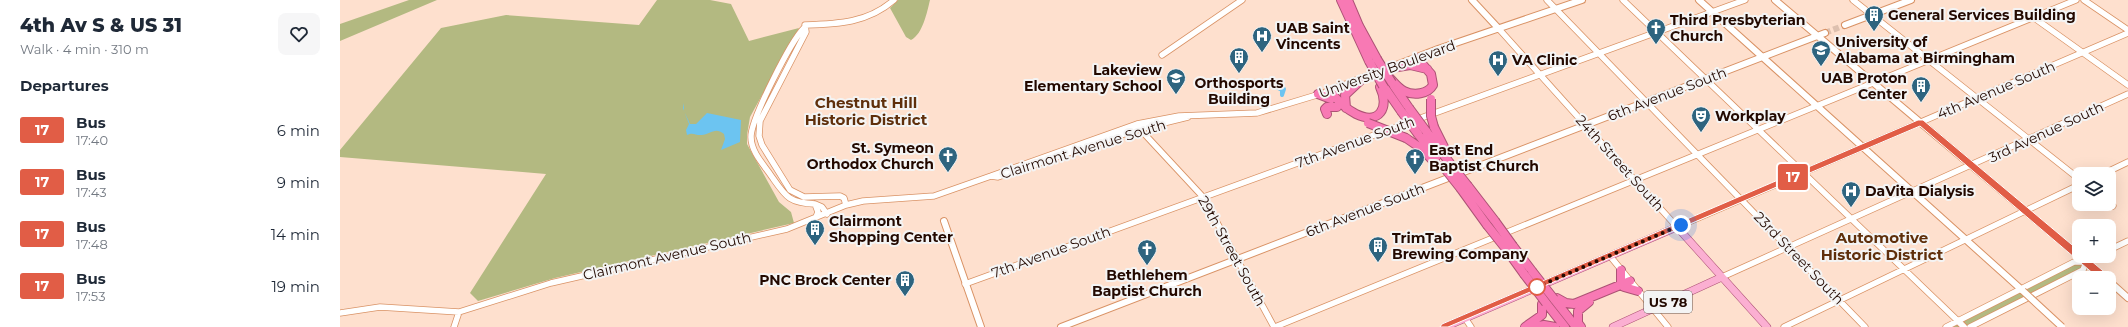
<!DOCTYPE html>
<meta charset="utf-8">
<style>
body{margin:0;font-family:Montserrat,sans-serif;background:#f6f6f7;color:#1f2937;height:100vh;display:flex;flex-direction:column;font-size:15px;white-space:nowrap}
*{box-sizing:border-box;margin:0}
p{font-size:13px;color:#747a83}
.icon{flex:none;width:22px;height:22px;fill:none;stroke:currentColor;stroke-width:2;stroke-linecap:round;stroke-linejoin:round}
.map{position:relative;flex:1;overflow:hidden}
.sheet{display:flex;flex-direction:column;background:#fff;width:340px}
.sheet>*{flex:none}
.badge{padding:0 8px;border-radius:3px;font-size:14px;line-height:26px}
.buttons{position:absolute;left:1732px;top:167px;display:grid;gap:8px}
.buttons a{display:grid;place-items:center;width:44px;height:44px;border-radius:8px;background:#fff;box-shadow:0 4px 16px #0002;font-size:20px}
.you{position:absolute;width:20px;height:20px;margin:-10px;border:3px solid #fff;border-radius:50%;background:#1a73e8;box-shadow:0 0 0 6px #1a73e833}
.map>.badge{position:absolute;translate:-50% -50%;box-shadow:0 0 0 2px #fff}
h2{padding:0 20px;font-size:15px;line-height:36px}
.round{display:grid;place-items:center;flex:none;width:42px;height:42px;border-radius:8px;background:#f6f6f7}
.summary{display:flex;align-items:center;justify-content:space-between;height:68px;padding:0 20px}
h1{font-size:19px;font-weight:800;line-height:30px}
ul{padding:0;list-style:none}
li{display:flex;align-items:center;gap:12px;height:52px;padding:0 20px}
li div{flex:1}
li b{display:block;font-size:15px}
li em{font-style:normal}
li .badge{min-width:44px;font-weight:700;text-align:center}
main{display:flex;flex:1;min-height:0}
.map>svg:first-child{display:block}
.green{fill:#b3b981}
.water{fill:#6cc4f1}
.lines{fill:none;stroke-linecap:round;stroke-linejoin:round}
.canal{stroke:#6cc4f1;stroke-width:4}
.secondary-tunnel{stroke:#ddc0af;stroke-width:6;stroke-dasharray:6 3;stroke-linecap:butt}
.tertiary-casing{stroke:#d99265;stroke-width:7}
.secondary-casing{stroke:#d99265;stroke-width:8}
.primary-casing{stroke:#ad5275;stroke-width:8}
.motorway-casing{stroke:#ad5275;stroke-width:10}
.tertiary{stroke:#fff;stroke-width:5.5}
.secondary{stroke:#fff;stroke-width:6}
.primary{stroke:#fbafd2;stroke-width:7}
.motorway{stroke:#f879b4;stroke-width:8}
.secondary-bridge-casing{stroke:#d99265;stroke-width:8;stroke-linecap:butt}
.motorway-bridge-casing{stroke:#ad5275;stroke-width:10;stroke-linecap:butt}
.secondary-bridge{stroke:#fff;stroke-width:6}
.motorway-bridge{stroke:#f879b4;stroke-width:8}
.line{fill:#e15d46;stroke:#fff}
.walk{stroke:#230900;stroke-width:4;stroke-dasharray:0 7.2}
.stop-dot{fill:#fff;stroke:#e15d46;stroke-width:2}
.labels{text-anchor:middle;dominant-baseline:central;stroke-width:4;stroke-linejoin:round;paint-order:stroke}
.shield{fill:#f4f4f4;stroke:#625049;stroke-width:1}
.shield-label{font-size:13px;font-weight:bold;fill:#230900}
.poi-label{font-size:14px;font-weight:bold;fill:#230900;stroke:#f4f4f4;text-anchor:start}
.street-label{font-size:14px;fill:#230900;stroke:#f4f4f4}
.neighbourhood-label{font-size:15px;font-weight:bold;fill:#5f2f0b;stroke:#f4f4f4}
</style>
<main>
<section class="sheet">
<div class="summary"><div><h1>4th Av S &amp; US 31</h1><p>Walk · 4 min · 310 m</p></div><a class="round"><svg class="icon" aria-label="heart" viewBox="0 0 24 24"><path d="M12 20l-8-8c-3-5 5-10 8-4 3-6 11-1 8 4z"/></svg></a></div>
<h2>Departures</h2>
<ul>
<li><span class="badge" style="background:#e15d46;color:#fff">17</span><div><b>Bus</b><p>17:40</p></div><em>6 min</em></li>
<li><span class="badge" style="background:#e15d46;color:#fff">17</span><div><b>Bus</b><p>17:43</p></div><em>9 min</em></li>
<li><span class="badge" style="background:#e15d46;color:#fff">17</span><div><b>Bus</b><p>17:48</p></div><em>14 min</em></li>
<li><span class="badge" style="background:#e15d46;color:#fff">17</span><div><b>Bus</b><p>17:53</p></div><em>19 min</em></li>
</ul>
</section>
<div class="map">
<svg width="1788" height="327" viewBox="0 0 1788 327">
<rect width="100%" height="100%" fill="#fee0ce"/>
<!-- green -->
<path class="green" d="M69,0H97L0,41V24Z
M317,0H370L391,4L409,41L459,28L410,117L407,135V144L439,202L451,212L454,223L215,278L138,301L130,293L206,174L0,157V150L101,28L166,15L299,25Z
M558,0H590C587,12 583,34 571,40L566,37L550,8Z
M1736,264H1741V268L1626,327H1612Z"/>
<!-- water -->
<path class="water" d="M344,103V111L350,124H356L367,113L401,120L400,142L381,150L385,139L384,134C374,126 370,136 360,135C355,135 353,132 347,135L346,130L349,124L343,108Z"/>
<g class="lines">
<!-- canal -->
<path class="canal" d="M936,84H940L944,89L942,95V90L936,87Z"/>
<!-- secondary-tunnel -->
<path class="secondary-tunnel" d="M1485,33L1505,25"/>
<defs>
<path id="tertiary" d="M1207,0L1525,327
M1283,0L1618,321
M1513,0L1739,179
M1744,0L1788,30
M1693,17L1788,85
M464,28C451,41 411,119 411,137C411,152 424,165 432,177C446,197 449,203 475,204L478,212L476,217
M1159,29L1337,227L1788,33
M822,55L902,0
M798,127L863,197L934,327
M1763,174L1788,162
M651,176L797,124L839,116L917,113L980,94
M1769,203L1773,206
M475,204L482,207L487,214
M506,205L504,198L500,196L464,197L450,190L422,145L419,136L420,121L466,32L465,25C498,24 528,23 554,0
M1769,250L1788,241
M1270,256L1328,327
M1382,277L1788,94
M625,284L1405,0
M0,313L40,307L119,312L211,283L447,229L506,205L523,201L594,196L651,176L658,177L799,129L848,117
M1125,318L1131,327
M114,327L119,312
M935,327L1736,0
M1444,327L1739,185
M1606,327L1734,262H1746L1758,256
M1630,327L1743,270L1746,262"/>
<path id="secondary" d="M1132,0L1159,29
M1359,0L1683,291
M1435,0L1765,278
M1505,25L1571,0
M986,92L1098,49L1242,0
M604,221L641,327
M1769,281L1788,298
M1618,321L1624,327
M721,327L1485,33"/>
<path id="primary" d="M1105,327L1337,227L1427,327
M1273,327L1382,277"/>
<path id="motorway" d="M1001,0L1029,61
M1008,0L1019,26L1037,59
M1052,68L1070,65L1087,69
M1048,76C1053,81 1058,88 1064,91C1074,96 1088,94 1093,85L1091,74L1077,58
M1054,86L1069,108
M1045,88L1061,111
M990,91C997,100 1006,109 1016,114C1039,125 1050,108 1040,87
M978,94L991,99
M1006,108L1005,95L1021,80
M987,114L985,109L987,107H997
M1094,127L1106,151
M1086,131L1109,162
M1078,134L1096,157
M1066,138L1082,149L1098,166
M1128,186L1155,221
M1121,189L1147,225
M1173,246L1192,271
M1166,249L1184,274
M1281,270V284
M1284,287L1298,291
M1217,298L1226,303L1234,304L1290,281
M1214,299L1236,327
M1206,303L1225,327
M1185,327L1202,315V304
M1195,327L1204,325L1215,327
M1241,327L1238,323V311L1249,302"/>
</defs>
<!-- tertiary casing -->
<use href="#tertiary" class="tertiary-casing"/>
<!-- secondary casing -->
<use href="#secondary" class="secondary-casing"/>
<!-- primary casing -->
<use href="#primary" class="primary-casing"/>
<!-- motorway casing -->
<use href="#motorway" class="motorway-casing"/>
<!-- tertiary -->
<use href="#tertiary" class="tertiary"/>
<!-- secondary -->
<use href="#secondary" class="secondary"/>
<!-- primary -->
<use href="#primary" class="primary"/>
<!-- motorway -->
<use href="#motorway" class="motorway"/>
<defs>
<path id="secondary-bridge" d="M1683,291L1722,327"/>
<path id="motorway-bridge" d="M1037,59L1052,83
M1029,61L1043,86
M1091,99V116L1094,127
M1069,108L1086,131
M1061,111L1078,134
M1028,123L1066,138
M1109,162L1128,186
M1102,165L1121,189
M1155,221L1173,246
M1147,225L1166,249
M1192,271L1214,299
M1184,274L1206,303"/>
</defs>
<!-- secondary-bridge casing -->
<use href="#secondary-bridge" class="secondary-bridge-casing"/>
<!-- motorway-bridge casing -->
<use href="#motorway-bridge" class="motorway-bridge-casing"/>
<!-- secondary-bridge -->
<use href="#secondary-bridge" class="secondary-bridge"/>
<!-- motorway-bridge -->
<use href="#motorway-bridge" class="motorway-bridge"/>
</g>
<!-- line -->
<path class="line" d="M1578,120H1583L1768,275V281H1762L1580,126L1108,327H1100L1102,324Z"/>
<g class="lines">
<!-- walk -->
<path class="walk" d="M1197,287L1341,225"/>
</g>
<!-- icons -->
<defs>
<symbol id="building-pin" viewBox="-11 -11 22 30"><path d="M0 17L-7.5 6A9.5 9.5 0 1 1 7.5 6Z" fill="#2e647f" stroke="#f4f4f4"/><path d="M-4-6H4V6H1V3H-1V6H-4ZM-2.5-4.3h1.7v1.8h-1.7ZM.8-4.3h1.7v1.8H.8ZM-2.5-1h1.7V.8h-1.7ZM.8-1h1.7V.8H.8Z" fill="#fff"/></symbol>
<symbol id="church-pin" viewBox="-11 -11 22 30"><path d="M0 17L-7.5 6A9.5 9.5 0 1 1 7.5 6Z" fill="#2e647f" stroke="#f4f4f4"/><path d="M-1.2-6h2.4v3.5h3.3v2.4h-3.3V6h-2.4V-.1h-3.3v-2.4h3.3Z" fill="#fff"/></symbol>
<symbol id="hospital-pin" viewBox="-11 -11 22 30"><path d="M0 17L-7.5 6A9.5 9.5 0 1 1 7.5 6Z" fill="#2e647f" stroke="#f4f4f4"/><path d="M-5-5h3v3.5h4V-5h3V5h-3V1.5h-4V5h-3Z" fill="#fff"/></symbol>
<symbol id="university-pin" viewBox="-11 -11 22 30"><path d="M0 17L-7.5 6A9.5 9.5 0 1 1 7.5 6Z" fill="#2e647f" stroke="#f4f4f4"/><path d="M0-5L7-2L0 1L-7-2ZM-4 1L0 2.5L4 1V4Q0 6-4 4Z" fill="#fff"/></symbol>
<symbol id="school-pin" viewBox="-11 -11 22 30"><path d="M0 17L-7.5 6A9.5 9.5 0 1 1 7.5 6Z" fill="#2e647f" stroke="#f4f4f4"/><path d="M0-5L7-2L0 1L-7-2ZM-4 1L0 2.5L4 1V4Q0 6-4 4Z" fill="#fff"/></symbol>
<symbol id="theatre-pin" viewBox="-11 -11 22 30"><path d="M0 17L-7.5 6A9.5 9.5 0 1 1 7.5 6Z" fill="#2e647f" stroke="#f4f4f4"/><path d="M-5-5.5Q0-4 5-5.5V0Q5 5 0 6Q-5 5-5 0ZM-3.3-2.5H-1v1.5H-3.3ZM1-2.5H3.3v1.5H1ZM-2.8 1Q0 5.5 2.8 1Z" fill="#fff"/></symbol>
</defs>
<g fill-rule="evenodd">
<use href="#building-pin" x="1523" y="4" width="22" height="30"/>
<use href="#church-pin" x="1305" y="17" width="22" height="30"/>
<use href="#hospital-pin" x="911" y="25" width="22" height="30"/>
<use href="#university-pin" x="1470" y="39" width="22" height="30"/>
<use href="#building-pin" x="888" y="46" width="22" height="30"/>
<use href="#hospital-pin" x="1147" y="49" width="22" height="30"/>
<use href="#school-pin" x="825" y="67" width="22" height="30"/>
<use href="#building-pin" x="1570" y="75" width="22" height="30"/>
<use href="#theatre-pin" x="1350" y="105" width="22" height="30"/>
<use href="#church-pin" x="597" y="145" width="22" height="30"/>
<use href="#church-pin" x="1064" y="147" width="22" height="30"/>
<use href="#hospital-pin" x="1500" y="180" width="22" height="30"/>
<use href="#building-pin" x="464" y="218" width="22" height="30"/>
<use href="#building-pin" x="1027" y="235" width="22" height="30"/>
<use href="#church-pin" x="796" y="238" width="22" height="30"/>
<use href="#building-pin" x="554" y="269" width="22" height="30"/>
</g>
<!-- markers -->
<circle class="stop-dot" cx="1197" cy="287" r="8"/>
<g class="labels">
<!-- shield labels -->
<rect class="shield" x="1304" y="291" width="48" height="22" rx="3"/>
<g class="shield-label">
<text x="1328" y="302">US 78</text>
</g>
<!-- poi labels -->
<g class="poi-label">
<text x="1548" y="15">General Services Building</text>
<text x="1330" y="20">Third Presbyterian<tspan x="1330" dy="16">Church</tspan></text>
<text x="936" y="28">UAB Saint<tspan x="936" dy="16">Vincents</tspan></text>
<text x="1495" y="42">University of<tspan x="1495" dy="16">Alabama at Birmingham</tspan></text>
<text x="1172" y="60">VA Clinic</text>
<text x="822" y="70" text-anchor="end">Lakeview<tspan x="822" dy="16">Elementary School</tspan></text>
<text x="1567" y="78" text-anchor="end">UAB Proton<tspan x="1567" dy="16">Center</tspan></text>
<text x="899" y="83" text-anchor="middle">Orthosports<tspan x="899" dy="16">Building</tspan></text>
<text x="1375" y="116">Workplay</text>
<text x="594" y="148" text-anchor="end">St. Symeon<tspan x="594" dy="16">Orthodox Church</tspan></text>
<text x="1089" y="150">East End<tspan x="1089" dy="16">Baptist Church</tspan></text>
<text x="1525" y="191">DaVita Dialysis</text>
<text x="489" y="221">Clairmont<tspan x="489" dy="16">Shopping Center</tspan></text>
<text x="1052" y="238">TrimTab<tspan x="1052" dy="16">Brewing Company</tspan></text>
<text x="807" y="275" text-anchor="middle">Bethlehem<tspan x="807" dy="16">Baptist Church</tspan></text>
<text x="551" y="280" text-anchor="end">PNC Brock Center</text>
</g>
<!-- street labels -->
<g class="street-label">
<text transform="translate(1047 69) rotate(-20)">University Boulevard</text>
<text transform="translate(1656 90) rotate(-23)">4th Avenue South</text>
<text transform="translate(1327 94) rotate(-21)">6th Avenue South</text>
<text transform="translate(1706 132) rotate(-25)">3rd Avenue South</text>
<text transform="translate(1015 142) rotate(-20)">7th Avenue South</text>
<text transform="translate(743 149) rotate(-17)">Clairmont Avenue South</text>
<text transform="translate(1280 163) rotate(48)">24th Street South</text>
<text transform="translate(1025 210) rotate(-21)">6th Avenue South</text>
<text transform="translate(892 251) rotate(61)">29th Street South</text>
<text transform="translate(711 252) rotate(-20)">7th Avenue South</text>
<text transform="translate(327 256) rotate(-13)">Clairmont Avenue South</text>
<text transform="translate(1459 258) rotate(46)">23rd Street South</text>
</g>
<!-- neighbourhood labels -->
<g class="neighbourhood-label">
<text x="526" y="102">Chestnut Hill<tspan x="526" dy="17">Historic District</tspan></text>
<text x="1542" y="237">Automotive<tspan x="1542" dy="17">Historic District</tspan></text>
</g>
</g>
</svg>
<div class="buttons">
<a><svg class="icon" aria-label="layers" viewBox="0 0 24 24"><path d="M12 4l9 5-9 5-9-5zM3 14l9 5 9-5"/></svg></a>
<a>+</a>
<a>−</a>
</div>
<div class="you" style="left:1341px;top:225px"></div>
<b class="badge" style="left:1453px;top:177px;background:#e15d46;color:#fff">17</b>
</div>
</main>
